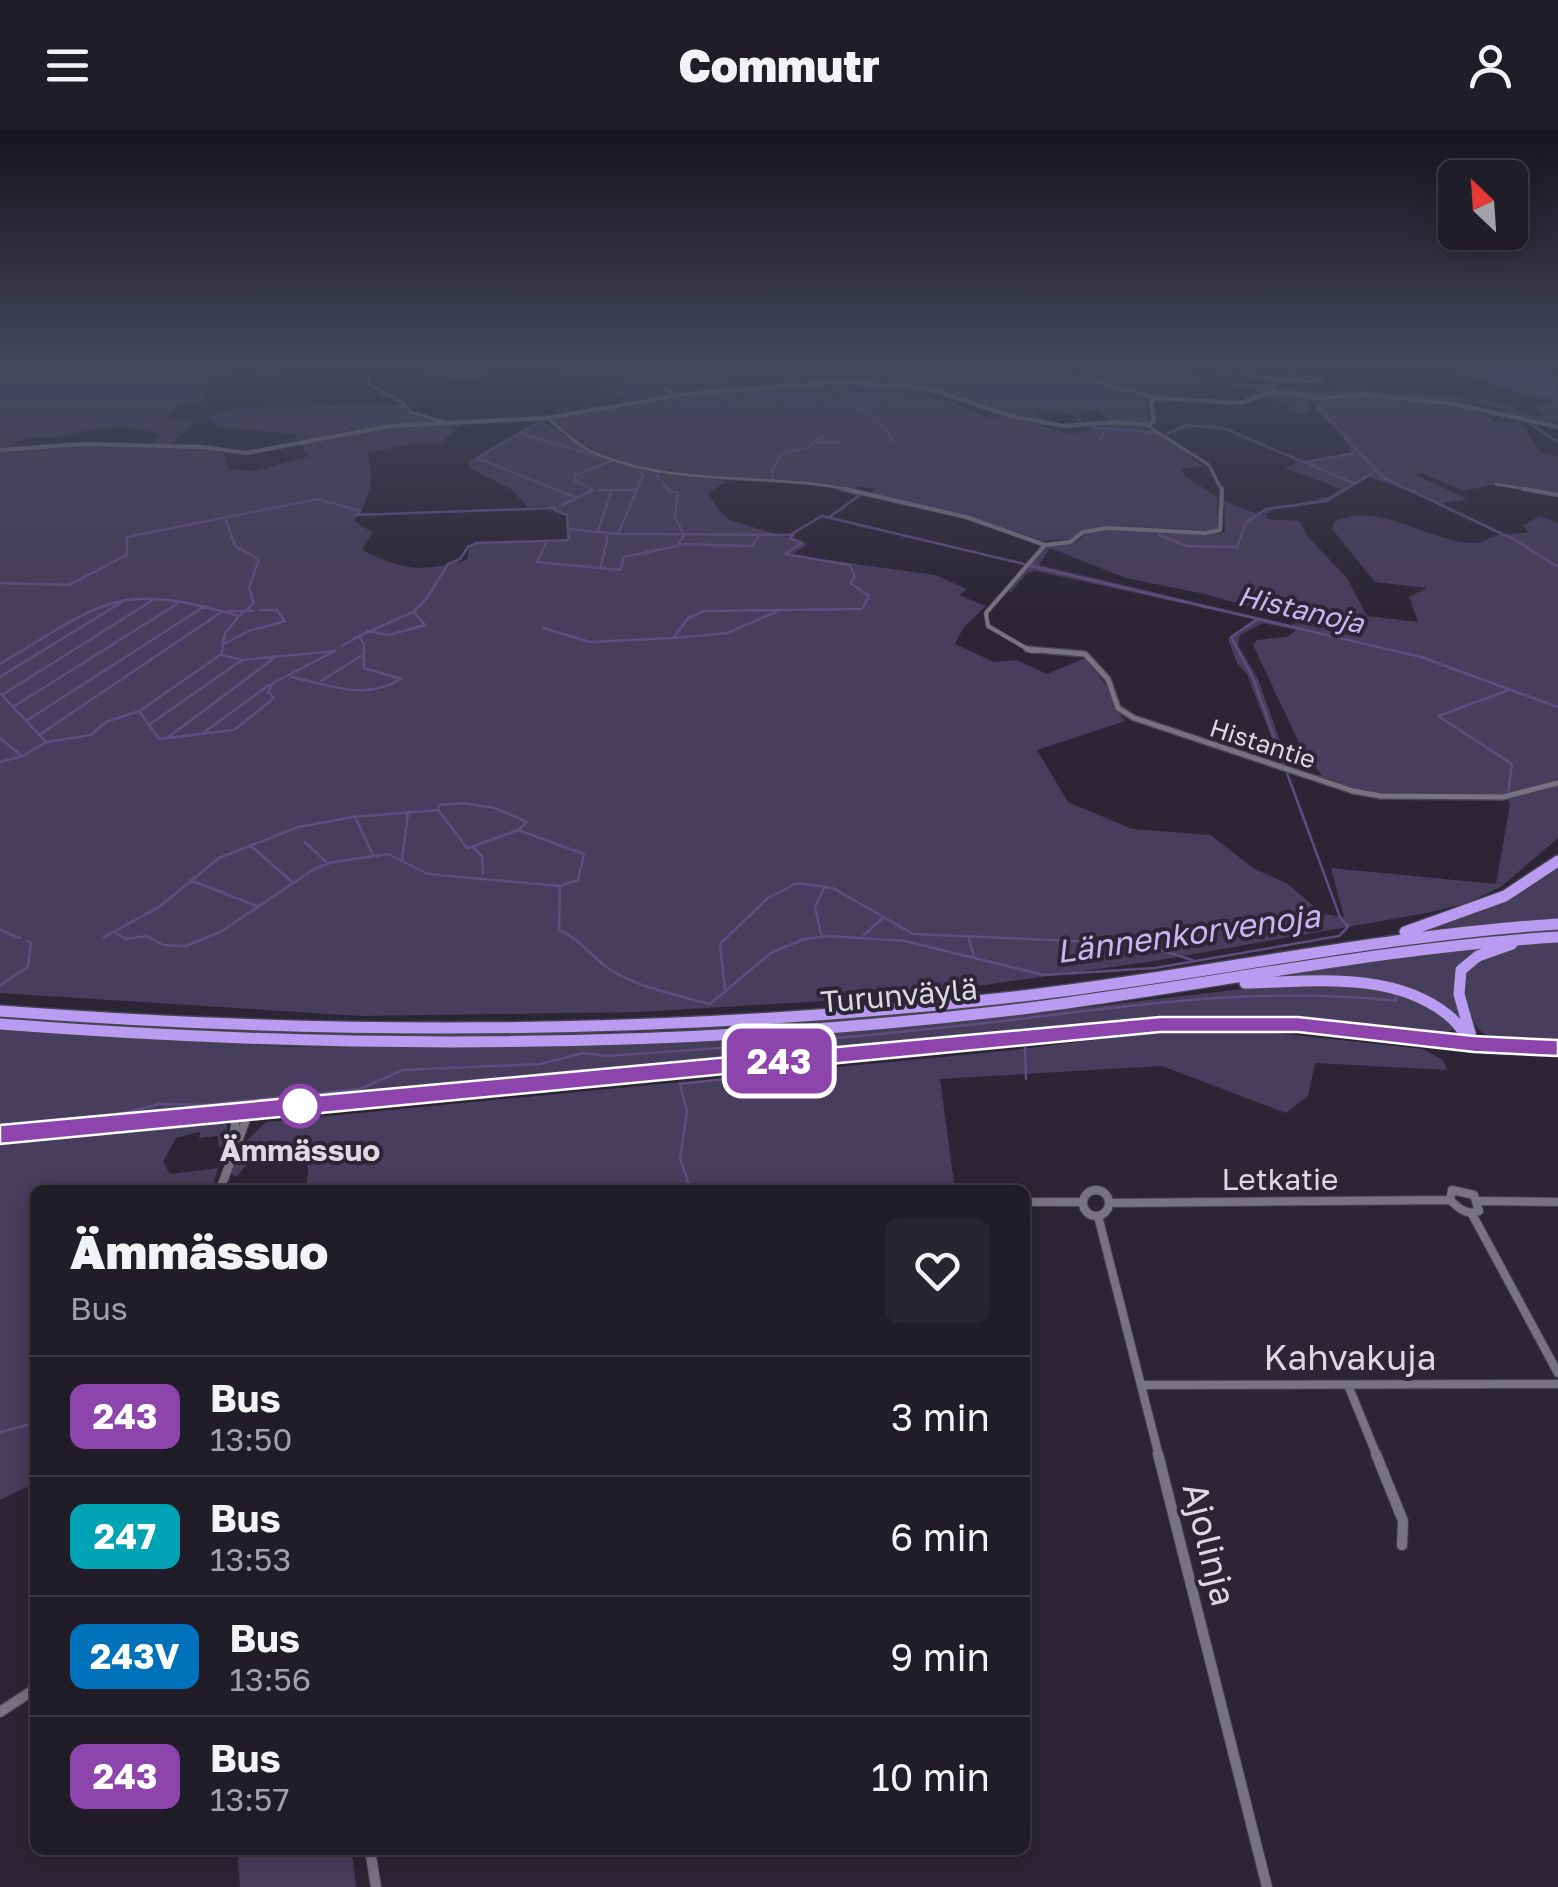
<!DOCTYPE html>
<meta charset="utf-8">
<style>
body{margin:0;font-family:"Golos Text",sans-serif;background:#282530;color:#f1f3f6;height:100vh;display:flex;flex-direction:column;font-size:38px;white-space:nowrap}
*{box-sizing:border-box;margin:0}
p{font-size:32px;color:#a2a1a8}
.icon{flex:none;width:55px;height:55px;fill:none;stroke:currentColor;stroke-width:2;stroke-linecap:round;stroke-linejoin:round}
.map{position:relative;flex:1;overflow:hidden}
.panel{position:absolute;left:30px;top:1055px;width:1000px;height:670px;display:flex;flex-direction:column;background:#201c28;border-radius:15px;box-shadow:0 5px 25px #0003,0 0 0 2px #3d3a45}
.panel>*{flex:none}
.badge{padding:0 20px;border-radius:15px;font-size:35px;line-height:65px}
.needle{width:65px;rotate:335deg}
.tools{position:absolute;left:1438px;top:30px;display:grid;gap:20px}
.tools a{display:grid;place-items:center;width:90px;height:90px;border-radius:15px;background:#201c28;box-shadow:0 5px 25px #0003,0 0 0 2px #3d3a45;font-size:50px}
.map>.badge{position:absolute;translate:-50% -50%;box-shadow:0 0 0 5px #fff}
.round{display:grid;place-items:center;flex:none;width:105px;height:105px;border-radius:15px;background:#282530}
.head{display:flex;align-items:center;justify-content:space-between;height:170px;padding:0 40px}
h1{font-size:48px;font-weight:800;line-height:75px}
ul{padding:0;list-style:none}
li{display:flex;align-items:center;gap:30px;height:120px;padding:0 40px;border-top:2px solid #3d3a45}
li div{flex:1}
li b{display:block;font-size:38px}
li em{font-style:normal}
li .badge{min-width:110px;font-weight:700;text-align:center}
header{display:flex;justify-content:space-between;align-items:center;height:130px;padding:0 40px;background:#201c28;font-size:45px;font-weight:800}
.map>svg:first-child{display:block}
.green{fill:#473d5c;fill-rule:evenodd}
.water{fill:#5f4d80}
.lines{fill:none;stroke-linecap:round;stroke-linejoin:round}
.stream{stroke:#5f4d80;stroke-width:2.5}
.minor-far5-casing{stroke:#474350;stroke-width:4}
.minor-far4-casing{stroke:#474350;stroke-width:5}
.minor-far3-casing{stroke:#474350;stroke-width:8}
.minor-far2-casing{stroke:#474350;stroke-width:9}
.minor-far1-casing{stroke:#474350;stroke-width:10}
.minor-casing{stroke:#474350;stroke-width:12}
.tertiary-casing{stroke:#474350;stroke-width:5}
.secondary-far1-casing{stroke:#474350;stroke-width:11}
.secondary-casing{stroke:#474350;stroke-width:14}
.motorway-casing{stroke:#474350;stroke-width:14}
.minor-far5{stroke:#787285;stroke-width:2.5}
.minor-far4{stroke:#787285;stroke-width:4}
.minor-far3{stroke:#787285;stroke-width:5}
.minor-far2{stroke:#787285;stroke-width:6}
.minor-far1{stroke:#787285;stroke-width:8}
.minor{stroke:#787285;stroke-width:10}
.tertiary{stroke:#787285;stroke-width:4}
.secondary-far1{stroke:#8c7ea6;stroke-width:9}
.secondary{stroke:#8c7ea6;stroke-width:11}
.motorway{stroke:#b99bf2;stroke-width:11}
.line{fill:#8e44ad;stroke:#fff;stroke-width:2.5}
.stop-dot{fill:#fff;stroke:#8e44ad;stroke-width:5}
.labels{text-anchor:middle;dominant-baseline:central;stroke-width:8;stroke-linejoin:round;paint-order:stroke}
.far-street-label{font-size:25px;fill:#dcd9e3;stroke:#2b2535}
.far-water-label{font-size:28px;font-style:italic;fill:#c9b4f4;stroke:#2b2535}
.street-label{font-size:30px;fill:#dcd9e3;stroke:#2b2535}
.stop-label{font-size:30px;font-weight:bold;fill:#dcd9e3;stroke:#2b2535}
.water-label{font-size:32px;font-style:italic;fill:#c9b4f4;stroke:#2b2535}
.near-street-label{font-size:35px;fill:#dcd9e3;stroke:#2b2535}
</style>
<header><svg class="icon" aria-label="menu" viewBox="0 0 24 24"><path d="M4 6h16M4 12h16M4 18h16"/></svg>Commutr<svg class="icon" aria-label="person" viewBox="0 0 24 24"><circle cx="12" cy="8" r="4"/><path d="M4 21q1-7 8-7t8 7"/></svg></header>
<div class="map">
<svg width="1558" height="1757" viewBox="0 0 1558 1757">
<rect width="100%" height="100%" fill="#2b2535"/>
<!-- green -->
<path class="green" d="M0,235H226L239,247L273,239L284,246L239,247L198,257L206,270L180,275L167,284L170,292L190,290L191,295L172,314L150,315L161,305C129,294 100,296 69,305C54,310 34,304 21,311C12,315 11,318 0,319Z
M536,235H1056L1060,237L1052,241L1070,247L1090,239L1084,235H1137L1242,254L1276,253L1277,260L1284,261L1282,257L1325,263L1351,259L1399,265L1401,270L1405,262L1502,272L1536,287L1544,285L1536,277L1553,272L1502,260L1484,251L1489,248L1520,261L1558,268V292L1552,295L1509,287L1506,279L1464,271L1426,270L1466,277L1496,292H1520L1541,323L1558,327V365L1496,354L1463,361L1421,343L1414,344L1467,369L1441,374L1370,347L1325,372L1275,379L1266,384L1268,389L1300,391L1308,407L1347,448L1367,486L1418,492L1409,467L1427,458L1375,452L1332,399L1334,392C1379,369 1429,414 1477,413C1485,412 1491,406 1499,405C1508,403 1519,404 1529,402L1522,396L1540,386L1558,393V648L1522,662L1485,665H1376L1139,589L1281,632L1247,544L1237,533L1228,509L1254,489L1036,441L1027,443L1011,462L1006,461L1046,416L1078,411L1088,401L1107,398L1219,404L1225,401L1224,371L1255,383L1331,366L1341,359L1285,338L1299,332C1271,319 1209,283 1181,302L1178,299C1215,276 1269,326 1304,331C1318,333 1337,325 1351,322C1344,302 1315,286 1310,267H1305L1310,279L1302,285L1285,279L1291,274L1260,267L1271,260L1257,265L1255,257L1202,251L1186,263L1147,268L1148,293L1110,292L1100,280H1080L1083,285L1033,279L1040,291L1009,285L929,257L849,251L793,256L773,250L776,256L763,257L759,251L771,249L749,242L732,247L749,258L742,261L841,254L921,259L932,268L944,269L989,288L1004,286L1071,304L1114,294L1141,297L1163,306L1204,337L1181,338L1185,346L1217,367L1218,398L1214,400L1111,396L1088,399L1070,409L1044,411L960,384L871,364L874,359L859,356L852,359C766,336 660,366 582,313L585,310L577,309L549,290L685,263L622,272L624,269L600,254L622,246L564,245ZM1050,418L1126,448L1205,464L1298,491L1292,495L1039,435ZM1263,493L1296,500L1287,507L1257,510L1253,515L1299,613L1322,646L1296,639L1288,633L1258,549L1238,515L1240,505Z
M401,274L407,283L438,291L353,299L298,311L294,304L217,297L209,287L229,279Z
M466,291L440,313L405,315L368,323C374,351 371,367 354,391L372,402L362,420C405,441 420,442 467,430L470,417L481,412L567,409L566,384L547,376L528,377L511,359L469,338V331L543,291L592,324L659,344L728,351L708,363L720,382L730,390L808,414L791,425L935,445L967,459L959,465L986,476L964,497L955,514L994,532L1017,530L1047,544L1085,528L1109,559L1113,577L1125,591L1037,620L1068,672L1132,699L1211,705L1253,738L1288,754L1323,784L1344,787L1331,738L1496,754L1510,674L1507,669L1558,655V708L1502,756L1470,772L1432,782L1155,831L906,866L640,882L361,886L0,863V321L81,315L213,319L224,323L228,339L254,341L310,326L300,314L390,297Z
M1558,735V789L1424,799L1514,766Z
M1558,811V913C1538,913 1514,916 1495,910C1481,905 1475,895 1469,882C1464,870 1458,856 1464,844C1473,821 1536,812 1558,811Z
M1490,815C1444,837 1449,853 1468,895L1398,859L1264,849L1408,824Z
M1268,856C1330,856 1407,849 1453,898L1447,904H1434L1316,891L1220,888L1013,905L981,902L937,912L416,961L162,979L137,986L0,1001V900L290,917L525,918L640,914L1037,883Z
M1228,898L1423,919L1443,930L1447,940L1315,933L1308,966L1286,983L1162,936L940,949L955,1060H305C314,1025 303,1019 271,1010L260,1017L237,1047L230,1044L238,1019L266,992L1014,920L1184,899Z
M210,988L227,995L224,1019L219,1017L218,1006L199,1008L200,1002L176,1008L163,1032L170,1044L218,1038L212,1060H35V1353L0,1370V1009Z
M237,1720H352L356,1757H240Z"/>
<!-- water -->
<path class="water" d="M410,235H498C475,266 437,245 410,235Z
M1437,235H1556L1558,268C1516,263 1478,247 1437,235Z"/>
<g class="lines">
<!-- stream -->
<path class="stream" d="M693,235L729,258
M773,235L782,241
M1124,235L1249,256H1271
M884,239L900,246L890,250L894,256
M1469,244L1475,247L1469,248
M894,249L911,255
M1451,251L1465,248
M829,255L862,268
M888,259L907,267
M733,262C792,277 856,252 894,312
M790,262L806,264L811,273H783L781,268Z
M1302,264L1369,263
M694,266H717L694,275L678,272Z
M717,266L721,264
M1414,269L1431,266
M1312,270L1382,347L1515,410L1558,437
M853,274L889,257
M693,276L720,274L723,268L717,266
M862,278L881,271L871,265
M1072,281L1081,292
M542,290L477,328L577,368
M1529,293L1558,312
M1090,297L1156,303
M1228,300L1353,353
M521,304L608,329
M1167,304L1186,295L1225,299
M1100,311L1104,302
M813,313L841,312
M1307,332L1353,323
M640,341L643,345
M659,343L656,347L659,349
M773,349L772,340L782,323L807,318L823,306
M637,359L642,347
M598,360H612
M562,375L593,360L574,350L575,345L614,330
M554,380L567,385L568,399L618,404L790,405L822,386L1024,434
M831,386L860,365L839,359
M225,387L235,416L259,429L249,458L254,473L240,485
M1247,392L1266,379L1326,371L1374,342
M598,401L612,360H637L618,404
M794,404L790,408L802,413L785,424L850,435L855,447L850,453L869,466L863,477
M1159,405L1187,416L1237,417L1245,395
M548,411L569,410L568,399
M679,414L752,416L759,406
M601,436L608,405
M1031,436L1421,527L1558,577
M0,453L69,455L127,425V407L318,369L360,381L356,385L555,378
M228,481H253
M1258,489L1231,507L1253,548L1284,635
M543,498L590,512L673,508L688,488L704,481L861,479
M367,501L389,505L425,495L414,482
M359,506L413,482L427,468L448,434L460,429L468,417L477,413L547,411L537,432L620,440L624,427L677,416L684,405L675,387L678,362H670L663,352
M675,508L727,503L776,482
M224,514L249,501L285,491L277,480H260
M342,516L359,506L364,514
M0,534C104,472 115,450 239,486L225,503L221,525L242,530L335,521L273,553L268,562L274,568L234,600L159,609L139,581L106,592L91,605L46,612
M0,547L122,472
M291,547C329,555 365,571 401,549L364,538V517
M321,551L361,526
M1507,561L1438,586L1512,634L1508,664
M0,563L46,612L23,626L0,632
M2,565L153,470
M13,577L177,474
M141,580L220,525
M26,591L205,476
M150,594L242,530
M203,603L269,555
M39,605L220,483
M0,608L22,626
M167,608L273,529
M439,681L467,718L473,717L482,726L483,743
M355,687L373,725
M305,712L326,732
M250,715L293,753
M474,716L518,700
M402,730L408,683
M190,750L257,776
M560,756L559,800C583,810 593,831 616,843C644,859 678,865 709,874
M0,800L20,808
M821,804L815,777L825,756
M864,805L884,787
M968,806L974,826
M104,807L159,777L219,728L298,697L353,687L438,680L439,675L463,673L495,678L527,692L518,700L584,724L578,750L560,756L428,744L388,724L333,732L314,739L222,801L186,816L163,815L147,806L126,809L114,802
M0,855L28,837L31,813L27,811
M725,860L720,814L768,768L797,753L833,758L913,804L1143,814L1192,830
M710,874L772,822L805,809L829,806L905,811L1044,845L1155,838L1339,806L1348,797L1340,787L1287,643
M1025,918L1026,949
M106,987L160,974L202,975L360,959L403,940L540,934L583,923L606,926C733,918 860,907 986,893C1124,877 1257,855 1396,871L1395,865
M0,1013L193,996L195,992
M691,1060L680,1029L687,981L680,954L727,949
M0,1302L35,1293"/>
<defs>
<path id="minor-far5" d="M354,235L367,242L370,255L403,273L410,282L444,292
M635,235L676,266
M1032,235L1156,268
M1197,235L1275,250L1322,251
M1280,235L1321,251
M547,288C560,298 575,313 590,321C672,359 770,341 856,361
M1146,295L1209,335L1222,361
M1496,354L1538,361"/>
<path id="minor-far4" d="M845,359L966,387L1045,415
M1524,359L1558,365
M1039,521H1031L988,496L986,483L1045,415L1070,412L1083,402L1108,398L1205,403L1220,400L1222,359"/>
<path id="minor-far3" d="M1027,519L1085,524L1108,549L1118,578L1134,588L1353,661L1381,666L1503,667L1558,653"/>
<path id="minor-far2" d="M236,989L237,982
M246,989L249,981"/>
<path id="minor-far1" d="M233,1012L236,987
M1083 1073a13 13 0 1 1 26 0a13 13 0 1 1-26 0Z
M220,1060L247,987
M1452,1060L1474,1065L1479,1081C1466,1086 1459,1078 1450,1070Z
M1479,1071L1558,1072
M1025,1072H1081
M1110,1073L1450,1070
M1472,1084L1558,1243
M1098,1086L1159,1326
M1141,1255L1558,1254
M1348,1255L1377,1326"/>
<path id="minor" d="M1158,1324L1267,1757
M1376,1324L1403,1391L1402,1415
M0,1582L35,1559
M370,1720L376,1757"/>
<path id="tertiary" d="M0,320L84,314L202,317L246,323L389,296L547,288L686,264L841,252L926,258L1011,286L1063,296L1118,292L1150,295L1154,290L1151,271L1156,268L1241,273L1273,261L1319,268L1368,265L1454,274L1558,297"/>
<path id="secondary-far1" d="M1486,918L1555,922
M156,989L1160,895L1298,894L1473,914L1558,918"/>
<path id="secondary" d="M0,1004L182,987"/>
<path id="motorway" d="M1405,802L1505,766L1558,731
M1245,853C1311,852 1392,840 1448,885C1458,893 1465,904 1473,914
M0,881C335,906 671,905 1005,868C1190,848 1372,806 1558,794
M0,894C338,920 676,920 1013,880C1195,858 1374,818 1558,807
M1473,914L1459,864L1461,840L1478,826L1512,814"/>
</defs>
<!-- minor-far5 casing -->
<use href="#minor-far5" class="minor-far5-casing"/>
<!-- minor-far4 casing -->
<use href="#minor-far4" class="minor-far4-casing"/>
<!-- minor-far3 casing -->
<use href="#minor-far3" class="minor-far3-casing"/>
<!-- minor-far2 casing -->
<use href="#minor-far2" class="minor-far2-casing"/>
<!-- minor-far1 casing -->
<use href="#minor-far1" class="minor-far1-casing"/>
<!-- minor casing -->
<use href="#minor" class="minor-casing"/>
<!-- tertiary casing -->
<use href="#tertiary" class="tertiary-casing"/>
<!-- secondary-far1 casing -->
<use href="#secondary-far1" class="secondary-far1-casing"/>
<!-- secondary casing -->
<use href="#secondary" class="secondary-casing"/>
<!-- motorway casing -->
<use href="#motorway" class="motorway-casing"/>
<!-- minor-far5 -->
<use href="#minor-far5" class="minor-far5"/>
<!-- minor-far4 -->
<use href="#minor-far4" class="minor-far4"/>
<!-- minor-far3 -->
<use href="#minor-far3" class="minor-far3"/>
<!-- minor-far2 -->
<use href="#minor-far2" class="minor-far2"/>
<!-- minor-far1 -->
<use href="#minor-far1" class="minor-far1"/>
<!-- minor -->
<use href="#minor" class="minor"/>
<!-- tertiary -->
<use href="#tertiary" class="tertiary"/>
<!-- secondary-far1 -->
<use href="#secondary-far1" class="secondary-far1"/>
<!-- secondary -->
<use href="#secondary" class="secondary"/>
<!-- motorway -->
<use href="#motorway" class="motorway"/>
</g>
<!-- sky -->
<linearGradient id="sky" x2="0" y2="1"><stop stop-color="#18141d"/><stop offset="0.49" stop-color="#44465c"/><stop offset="1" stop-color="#44465c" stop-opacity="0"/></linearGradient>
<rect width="1558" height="481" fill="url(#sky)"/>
<!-- line -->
<path class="line" d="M1160,887H1298L1474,906L1558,910V926L1474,922L1298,902H1160L0,1014V995Z"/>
<!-- markers -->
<circle class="stop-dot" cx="300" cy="976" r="20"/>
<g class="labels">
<!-- far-street labels -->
<g class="far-street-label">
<text transform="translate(1263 613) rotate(18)">Histantie</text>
</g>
<!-- far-water labels -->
<g class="far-water-label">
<text transform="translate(1301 479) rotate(13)">Histanoja</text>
</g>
<!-- street labels -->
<g class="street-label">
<text transform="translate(899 865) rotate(-5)">Turunväylä</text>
<text x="1280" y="1049">Letkatie</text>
</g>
<!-- stop labels -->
<g class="stop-label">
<text x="300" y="1020">Ämmässuo</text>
</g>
<!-- water labels -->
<g class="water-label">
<text transform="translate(1188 803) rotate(-8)">Lännenkorvenoja</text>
</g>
<!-- near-street labels -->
<g class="near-street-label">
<text x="1350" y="1227">Kahvakuja</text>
<text transform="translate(1210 1414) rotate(76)">Ajolinja</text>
</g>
</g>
</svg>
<div class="tools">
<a><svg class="needle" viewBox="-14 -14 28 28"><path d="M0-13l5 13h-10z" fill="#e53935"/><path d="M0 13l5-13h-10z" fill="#a2a1a8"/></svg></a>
</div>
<b class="badge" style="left:779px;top:931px;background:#8e44ad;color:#fff">243</b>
<section class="panel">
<div class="head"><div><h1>Ämmässuo</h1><p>Bus</p></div><a class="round"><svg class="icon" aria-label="heart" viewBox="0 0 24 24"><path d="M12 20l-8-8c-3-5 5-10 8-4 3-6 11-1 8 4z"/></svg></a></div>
<ul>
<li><span class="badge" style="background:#8e44ad;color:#fff">243</span><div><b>Bus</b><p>13:50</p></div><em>3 min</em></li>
<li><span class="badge" style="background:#00a3b4;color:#fff">247</span><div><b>Bus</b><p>13:53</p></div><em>6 min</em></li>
<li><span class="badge" style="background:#0072bc;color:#fff">243V</span><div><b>Bus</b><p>13:56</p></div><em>9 min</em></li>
<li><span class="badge" style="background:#8e44ad;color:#fff">243</span><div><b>Bus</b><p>13:57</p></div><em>10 min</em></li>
</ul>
</section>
</div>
